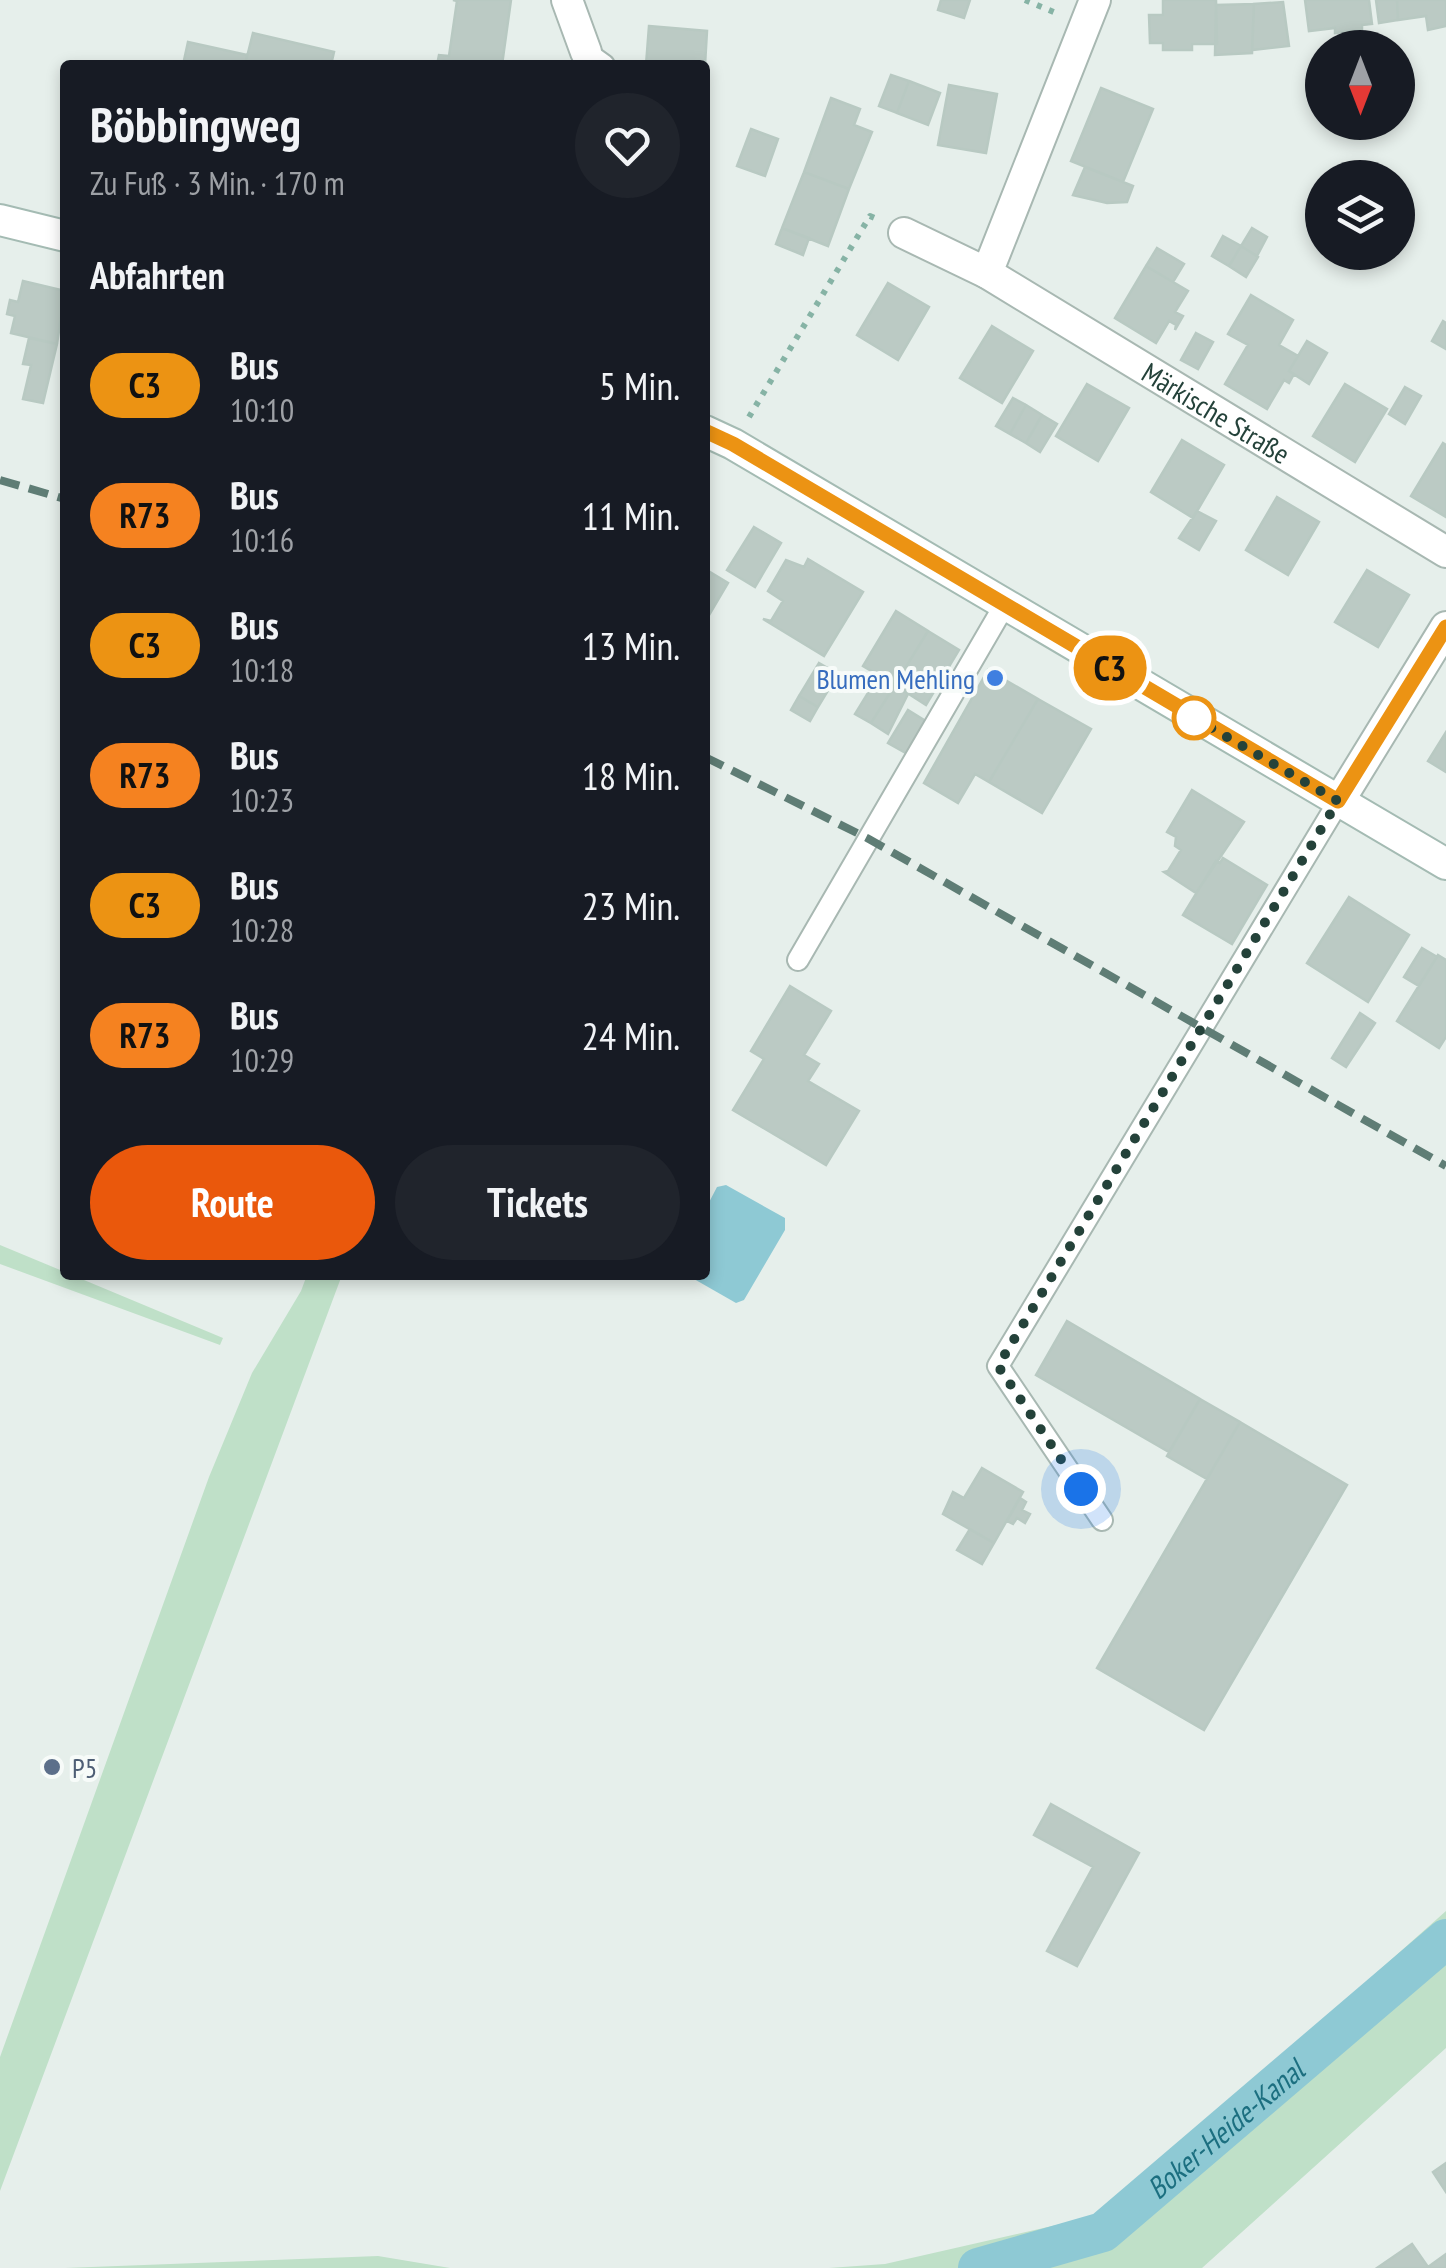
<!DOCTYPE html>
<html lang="de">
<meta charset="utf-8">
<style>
body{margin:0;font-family:"PT Sans Narrow",sans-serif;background:#20242c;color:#f1f3f6;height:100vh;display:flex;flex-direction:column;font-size:38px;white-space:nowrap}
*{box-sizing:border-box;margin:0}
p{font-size:32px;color:#9ea1a6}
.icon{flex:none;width:55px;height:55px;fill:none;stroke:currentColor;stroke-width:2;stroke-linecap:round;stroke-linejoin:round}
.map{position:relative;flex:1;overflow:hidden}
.details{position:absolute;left:60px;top:60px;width:650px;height:1220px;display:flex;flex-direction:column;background:#171b24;border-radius:10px;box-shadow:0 5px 15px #0003}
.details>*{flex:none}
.badge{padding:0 20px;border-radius:32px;font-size:35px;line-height:65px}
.needle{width:65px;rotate:180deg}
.controls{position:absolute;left:1305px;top:30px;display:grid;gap:20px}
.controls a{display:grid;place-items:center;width:110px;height:110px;border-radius:50%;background:#171b24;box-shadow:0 5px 15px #0003;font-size:50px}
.you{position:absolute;width:50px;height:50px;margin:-25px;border:8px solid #fff;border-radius:50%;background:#1a73e8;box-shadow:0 0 0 15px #1a73e833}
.map>.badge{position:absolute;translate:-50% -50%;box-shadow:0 0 0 5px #fff}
h2{padding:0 30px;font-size:38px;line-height:90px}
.round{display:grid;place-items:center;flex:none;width:105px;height:105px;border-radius:52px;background:#20242c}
.overview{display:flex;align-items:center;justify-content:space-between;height:170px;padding:0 30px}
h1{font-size:48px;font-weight:700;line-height:75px}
.primary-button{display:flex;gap:20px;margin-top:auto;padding:20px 30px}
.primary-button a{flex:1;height:115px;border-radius:60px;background:#ea580c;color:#fff;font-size:40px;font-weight:700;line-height:115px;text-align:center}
.primary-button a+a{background:#20242c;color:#f1f3f6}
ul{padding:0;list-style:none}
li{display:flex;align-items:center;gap:30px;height:130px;padding:0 30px}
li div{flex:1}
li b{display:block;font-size:38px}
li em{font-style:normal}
li .badge{min-width:110px;font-weight:700;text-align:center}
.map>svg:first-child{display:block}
.green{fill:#bfe0c8}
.water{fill:#8ec9d4}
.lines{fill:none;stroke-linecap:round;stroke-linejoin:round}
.canal{stroke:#8ec9d4;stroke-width:40}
.building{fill:#bbcac4;stroke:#b8c9c2;stroke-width:2.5}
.lane-casing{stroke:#a8b8b2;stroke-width:24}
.street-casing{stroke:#a8b8b2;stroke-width:34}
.secondary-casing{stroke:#a4bbb3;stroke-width:34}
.path{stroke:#86b3a5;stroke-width:6;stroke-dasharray:5 8;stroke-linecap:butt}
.lane{stroke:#fff;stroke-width:20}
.street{stroke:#fff;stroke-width:30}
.secondary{stroke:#fff;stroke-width:30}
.rail{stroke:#5f7d75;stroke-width:8;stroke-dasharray:20 10;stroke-linecap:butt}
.line-casing{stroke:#fff;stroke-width:22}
.line{stroke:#ec9313;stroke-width:15}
.walk{stroke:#24423a;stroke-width:10;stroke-dasharray:0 18}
.shop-dot{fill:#3f7fe0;stroke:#f7fbf9;stroke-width:4}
.stop-dot{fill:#fff;stroke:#ec9313;stroke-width:5}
.service-dot{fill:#5c6f8a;stroke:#f7fbf9;stroke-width:4}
.labels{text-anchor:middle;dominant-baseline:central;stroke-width:8;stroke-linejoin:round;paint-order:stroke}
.street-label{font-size:28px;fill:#24423a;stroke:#f7fbf9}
.shop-label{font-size:28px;fill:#366cbe;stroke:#f7fbf9;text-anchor:end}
.service-label{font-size:28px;fill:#4e5e75;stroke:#f7fbf9;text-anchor:start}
.water-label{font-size:30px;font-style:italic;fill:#1c6f80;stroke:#f7fbf9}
</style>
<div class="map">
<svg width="1446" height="2268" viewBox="0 0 1446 2268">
<rect width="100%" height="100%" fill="#e6efeb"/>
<!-- green -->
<path class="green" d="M0,1245L65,1272V1275H72L223,1338L220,1345L0,1264Z
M307,1275H342L0,2191V2057L209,1477L252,1373L301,1291Z
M1446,1911V2048L1202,2268H829L885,2264L1105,2214Z
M378,2256L450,2268H65Z"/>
<!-- water -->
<path class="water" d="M726,1185L785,1218V1230L744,1300L736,1303L687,1275H705V1210L717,1187Z"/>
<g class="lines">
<!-- canal -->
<path class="canal" id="s1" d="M978,2268L1103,2232L1446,1939"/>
</g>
<!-- building -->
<path class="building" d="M453,0H511L502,65H437L439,55L449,56L457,1Z
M941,0H970L964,18L938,10Z
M1163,0H1216L1217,44H1192V50H1163V43H1150L1149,15H1163Z
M1305,0H1369L1372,24L1362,25V30L1335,33V28L1309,31Z
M1376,0H1397L1398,20L1379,23Z
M1397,0H1446V26L1428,30L1426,16L1398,20Z
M1283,2L1289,46L1252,50L1254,4Z
M1254,4L1252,53L1215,55L1216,5Z
M649,26L707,31L705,65H646Z
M253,33L334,52L331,65H245Z
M188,42L247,55L245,65H183Z
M891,75L909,81L897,113L879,106Z
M909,81L940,93L928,125L897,113Z
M949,85L997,94L986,153L938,145Z
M1101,88L1153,109L1123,182L1071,161Z
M831,98L860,109L854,125L872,132L849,189L804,172Z
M751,129L778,139L765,176L737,166Z
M1085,167L1133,186L1127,202L1107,203L1073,195Z
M804,172L849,189L828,246L782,228Z
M782,228L809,238L803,255L776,244Z
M1252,228L1267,237L1257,256L1241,246Z
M1223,236L1241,246L1229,266L1212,256Z
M1241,246L1258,257L1246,277L1229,266Z
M1157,248L1184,264L1173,282L1146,266Z
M1146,266L1188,291L1175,312L1183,316L1175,330L1176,325L1169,321L1156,343L1115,318Z
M23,281L65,291L57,344L11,333L15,316L7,314L10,300L18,302Z
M888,283L929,307L898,360L857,335Z
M1251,295L1293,320L1279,345L1298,356L1289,371L1294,374L1289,383L1284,380L1267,409L1225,384L1248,345L1228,334Z
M1443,321L1446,323V349L1432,341Z
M992,326L1033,351L1002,403L960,378Z
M1196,333L1213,342L1198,369L1181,360Z
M29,338L57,344L43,403L23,399L31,365L23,364Z
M1307,341L1327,353L1309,384L1289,371Z
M1087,384L1129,408L1098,461L1056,436Z
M1345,384L1387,409L1355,462L1313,436Z
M1405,387L1421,396L1405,424L1389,414Z
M1013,398L1026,405L1010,434L996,426Z
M1026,405L1042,415L1026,443L1010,434Z
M1042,415L1057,424L1040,452L1026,443Z
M1182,440L1224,465L1193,518L1151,492Z
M1443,443L1446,445V517L1411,496Z
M1277,497L1319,522L1288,575L1246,550Z
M1197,511L1216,521L1199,550L1179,538Z
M754,527L781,543L755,587L727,570Z
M808,559L863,592L824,656L763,619L771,621L783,601L768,591L786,560L804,567Z
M705,569L728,583L705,622Z
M1367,570L1409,595L1378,647L1335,622Z
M896,611L928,631L895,685L863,666Z
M928,631L959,650L926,705L895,685Z
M819,663L838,674L818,707L799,696Z
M988,670L1038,699L989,782L975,774L958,803L924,783Z
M882,677L895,685L871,723L855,714L871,688L874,690Z
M895,685L908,694L888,734L871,723Z
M799,696L818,707L810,721L791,710Z
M1038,699L1091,729L1042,813L989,782Z
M908,710L932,725L913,757L888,743Z
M1446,732V772L1428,761Z
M1192,790L1244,822L1196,893L1164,872L1168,871L1181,850L1175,846L1176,837L1167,832Z
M1223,858L1267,885L1232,944L1183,915L1216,861L1220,863Z
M1349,897L1409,935L1368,1002L1307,963Z
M1422,948L1437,957L1419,986L1404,977Z
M1438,955L1446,960V1037L1439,1048L1397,1021Z
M790,986L831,1011L804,1055L819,1064L808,1081L859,1111L826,1165L733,1110L764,1059L751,1051Z
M1360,1013L1375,1023L1346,1067L1332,1058Z
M1067,1321L1200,1399L1169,1452L1036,1375Z
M1200,1399L1240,1422L1207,1479L1167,1456Z
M1240,1422L1347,1485L1204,1730L1097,1668Z
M982,1468L1023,1492L994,1543L943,1514L953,1492L964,1498Z
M1020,1498L1026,1502L1022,1510L1030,1514L1025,1523L1017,1518L1013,1524L1007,1521Z
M970,1529L994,1543L982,1564L957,1550Z
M1051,1804L1139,1853L1077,1966L1047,1951L1093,1867L1034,1835Z
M1446,2163V2192L1433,2172Z
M1412,2244L1428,2267L1446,2254V2268H1377Z"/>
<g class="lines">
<defs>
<path id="lane" d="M586,52L604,65
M798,960L1004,606
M1102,1520L998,1366L1339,801"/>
<g id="street">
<path d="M567,0L586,52"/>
<path id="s2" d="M1095,0L987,273L1446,552"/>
<path d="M904,233L987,273"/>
<path d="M1339,801L1446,627"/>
</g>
<path id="secondary" d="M0,220L65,236
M705,431L733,444L1446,864"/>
</defs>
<!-- lane casing -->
<use href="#lane" class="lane-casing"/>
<!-- street casing -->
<use href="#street" class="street-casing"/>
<!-- secondary casing -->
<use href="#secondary" class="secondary-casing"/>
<!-- path -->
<path class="path" d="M1025,0L1056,13
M749,417L870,216L877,219"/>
<!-- lane -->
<use href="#lane" class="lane"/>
<!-- street -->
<use href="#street" class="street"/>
<!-- secondary -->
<use href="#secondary" class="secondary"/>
<!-- rail -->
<path class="rail" d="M0,480L65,499
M705,757L867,838L1446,1166"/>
</g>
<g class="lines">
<defs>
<path id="line" d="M705,431L733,444L1338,801L1446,627"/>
</defs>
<!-- line casing -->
<use href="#line" class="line-casing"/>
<!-- line -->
<use href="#line" class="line"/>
<!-- walk -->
<path class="walk" d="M1081,1489L998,1366L1338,801L1194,718"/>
</g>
<!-- markers -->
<circle class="shop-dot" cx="995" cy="678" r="10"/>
<circle class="stop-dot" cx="1194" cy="718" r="20"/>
<circle class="service-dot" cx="52" cy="1767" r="10"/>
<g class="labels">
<!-- street labels -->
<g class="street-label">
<text stroke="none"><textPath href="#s2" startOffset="562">Märkische Straße</textPath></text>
</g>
<!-- shop labels -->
<g class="shop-label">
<text x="975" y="678">Blumen Mehling</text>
</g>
<!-- service labels -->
<g class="service-label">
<text x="72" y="1767">P5</text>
</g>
<!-- water labels -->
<g class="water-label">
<text stroke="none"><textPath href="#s1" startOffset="290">Boker-Heide-Kanal</textPath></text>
</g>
</g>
</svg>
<div class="controls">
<a><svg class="needle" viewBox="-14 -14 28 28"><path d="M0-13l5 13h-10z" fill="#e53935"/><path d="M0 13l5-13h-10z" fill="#9ea1a6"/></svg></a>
<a><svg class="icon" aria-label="layers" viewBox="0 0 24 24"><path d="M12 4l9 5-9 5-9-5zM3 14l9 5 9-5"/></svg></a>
</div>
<div class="you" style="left:1081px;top:1489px"></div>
<b class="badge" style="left:1110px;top:668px;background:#ec9313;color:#111">C3</b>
<section class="details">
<div class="overview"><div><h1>Böbbingweg</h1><p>Zu Fuß · 3 Min. · 170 m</p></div><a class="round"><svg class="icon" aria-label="heart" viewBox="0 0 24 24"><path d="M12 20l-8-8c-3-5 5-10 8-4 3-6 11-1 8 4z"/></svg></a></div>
<h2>Abfahrten</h2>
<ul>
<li><span class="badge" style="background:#ec9313;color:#111">C3</span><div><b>Bus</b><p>10:10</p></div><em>5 Min.</em></li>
<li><span class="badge" style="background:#f58220;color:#111">R73</span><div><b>Bus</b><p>10:16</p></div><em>11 Min.</em></li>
<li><span class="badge" style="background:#ec9313;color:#111">C3</span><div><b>Bus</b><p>10:18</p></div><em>13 Min.</em></li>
<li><span class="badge" style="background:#f58220;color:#111">R73</span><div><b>Bus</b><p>10:23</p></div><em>18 Min.</em></li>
<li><span class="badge" style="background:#ec9313;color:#111">C3</span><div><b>Bus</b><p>10:28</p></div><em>23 Min.</em></li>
<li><span class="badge" style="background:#f58220;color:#111">R73</span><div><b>Bus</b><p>10:29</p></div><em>24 Min.</em></li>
</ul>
<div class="primary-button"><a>Route</a><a>Tickets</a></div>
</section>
</div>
